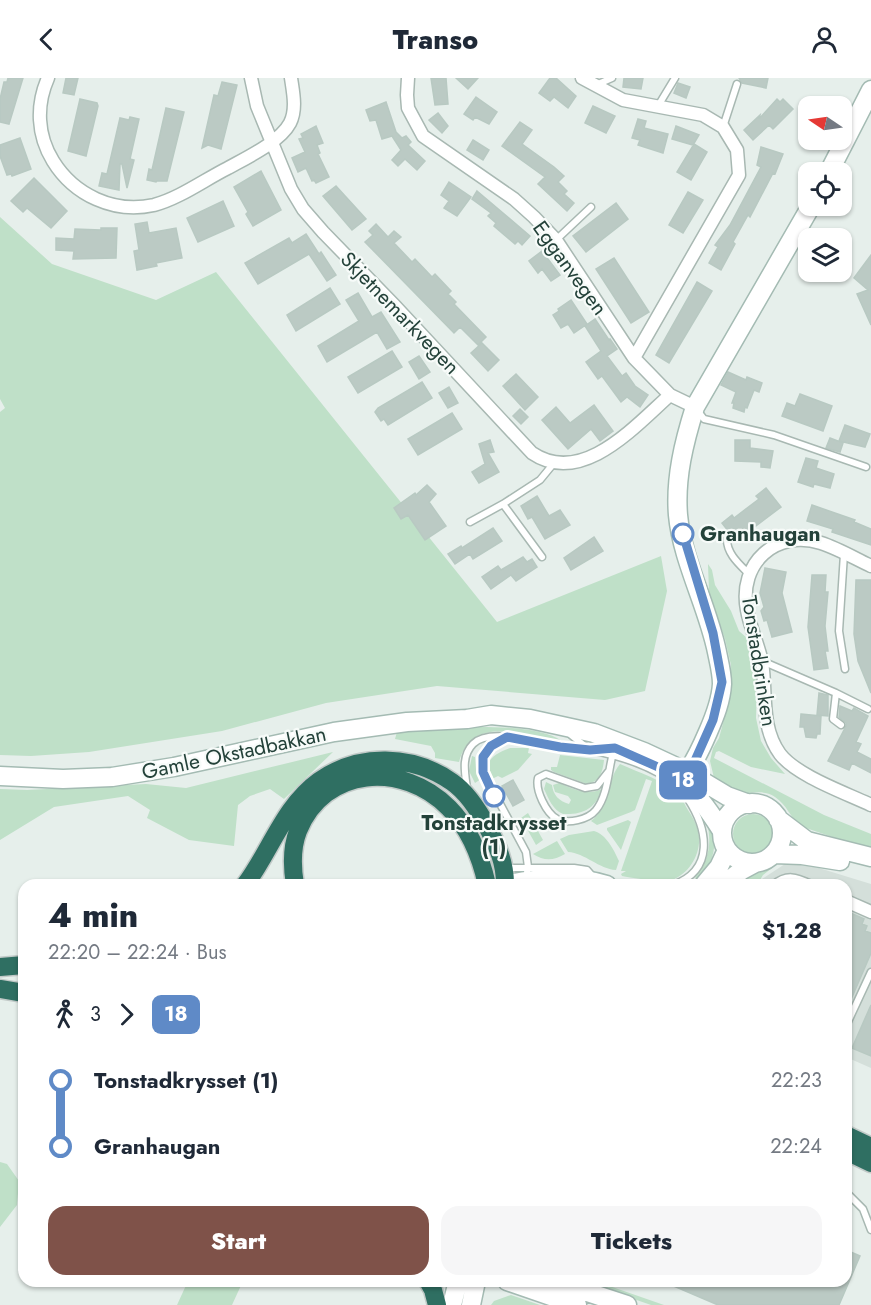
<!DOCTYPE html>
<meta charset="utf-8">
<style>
body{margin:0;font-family:Jost,sans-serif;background:#f6f6f7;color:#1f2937;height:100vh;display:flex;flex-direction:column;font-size:22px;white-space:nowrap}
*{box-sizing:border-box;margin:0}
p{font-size:20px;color:#747a83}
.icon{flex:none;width:33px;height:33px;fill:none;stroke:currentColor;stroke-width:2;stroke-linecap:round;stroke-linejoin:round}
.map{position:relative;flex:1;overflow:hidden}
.side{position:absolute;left:18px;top:801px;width:834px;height:408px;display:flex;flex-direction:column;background:#fff;border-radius:18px;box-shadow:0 2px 4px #0004}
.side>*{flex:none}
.badge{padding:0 12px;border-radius:9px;font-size:21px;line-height:39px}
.needle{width:39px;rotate:283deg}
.buttons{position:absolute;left:798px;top:18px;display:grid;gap:12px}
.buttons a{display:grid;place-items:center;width:54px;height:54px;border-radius:12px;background:#fff;box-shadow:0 2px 4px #0004;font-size:30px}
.map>.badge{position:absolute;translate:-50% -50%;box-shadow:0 0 0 3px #fff}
.legs{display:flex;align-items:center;gap:9px;height:66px;padding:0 30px;font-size:20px}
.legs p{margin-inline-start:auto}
.summary{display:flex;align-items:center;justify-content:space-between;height:102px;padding:0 30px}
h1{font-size:33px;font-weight:800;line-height:45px}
.primary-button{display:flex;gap:12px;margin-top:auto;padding:12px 30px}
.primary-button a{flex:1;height:69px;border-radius:18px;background:#7f5249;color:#fff;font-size:24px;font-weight:800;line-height:69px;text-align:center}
.primary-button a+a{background:#f6f6f7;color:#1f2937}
ul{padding:0 30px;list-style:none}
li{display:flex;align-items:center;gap:21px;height:66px;font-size:22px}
li i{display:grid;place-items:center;width:9px;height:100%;margin:0 8px;background:currentColor}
li i::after{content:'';width:15px;height:15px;margin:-8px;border:4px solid;border-radius:50%;background:#fff}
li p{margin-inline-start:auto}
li:first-child i{background:linear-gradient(#0000 50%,currentColor 0)}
li:last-child i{background:linear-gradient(currentColor 50%,#0000 0)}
header{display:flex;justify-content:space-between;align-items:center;height:78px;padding:0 30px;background:#fff;font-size:27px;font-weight:800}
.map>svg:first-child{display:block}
.built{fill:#d4dfda}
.green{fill:#bfe0c8}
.building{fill:#bbcac4;stroke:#b8c9c2;stroke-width:1.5}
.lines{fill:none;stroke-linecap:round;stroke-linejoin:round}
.lane-casing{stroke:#a8b8b2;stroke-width:9}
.street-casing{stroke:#a8b8b2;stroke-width:15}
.secondary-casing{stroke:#a4bbb3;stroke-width:21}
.highway-casing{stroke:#c2cac8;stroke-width:21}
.lane{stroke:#fff;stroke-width:6}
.street{stroke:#fff;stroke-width:12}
.secondary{stroke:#fff;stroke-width:18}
.highway{stroke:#2f6f62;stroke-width:18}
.line-1-casing{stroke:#fff;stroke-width:14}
.line-1{stroke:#5f8ac7;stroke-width:9}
.stop-1-dot{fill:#fff;stroke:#5f8ac7;stroke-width:3}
.labels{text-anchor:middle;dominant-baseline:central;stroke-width:4.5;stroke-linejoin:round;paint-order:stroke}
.street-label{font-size:21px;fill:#24423a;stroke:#f7fbf9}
.stop-label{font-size:21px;font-weight:bold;fill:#24423a;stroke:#f7fbf9;text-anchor:start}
</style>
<header><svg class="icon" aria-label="back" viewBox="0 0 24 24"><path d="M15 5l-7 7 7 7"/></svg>Transo<svg class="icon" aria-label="person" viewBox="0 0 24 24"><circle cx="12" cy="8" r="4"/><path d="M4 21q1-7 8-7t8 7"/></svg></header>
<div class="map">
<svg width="871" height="1227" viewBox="0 0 871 1227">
<rect width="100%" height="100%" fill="#e6efeb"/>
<!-- built -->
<path class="built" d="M785,786L809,787L871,806V990L846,979V807H753Z"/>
<!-- green -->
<path class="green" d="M0,139L52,186L156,222L216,194L497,544L661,478L667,513L645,613L605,622L437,608L326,625L222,653L89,674L31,678L0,677V334L5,330L0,321Z
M708,486L712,492L715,507L731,533L739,553L747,560L757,604L756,640L761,663L771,680L785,696L751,689L719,673L716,674L714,680L824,737L871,756V772L800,748C790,739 787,727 775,719C761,709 745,719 734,714C727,711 720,704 714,700L710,683L713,670L719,660L729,623L731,587L725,561L709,514Z
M460,649C488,649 540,647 562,663C527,661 473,633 459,684L435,680V675L431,668L395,661L397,654Z
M510,670H529L528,675L532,676L518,692L502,700L498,698L490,702C482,683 494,676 510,670Z
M333,674L284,721L270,711L250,718L238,727L234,768L189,762L147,740L150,732L128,718L54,729L0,762V711L27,712L146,706L186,710Z
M560,677L604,682C603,693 600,704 587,706L554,694L551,692V689H557Z
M472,678L475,679L476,692L481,701L475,705L469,693Z
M620,686C640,695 661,701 678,716C682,720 685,727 688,732C692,738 696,745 698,753C703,772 691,795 672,802C663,805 633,800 622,798L621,796L626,793H621L652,703L646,701L635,732L631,734L597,747L591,743C610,729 606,703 620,686Z
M546,704L552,707C553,717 559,723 569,726L571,722L568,718L555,714L553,707L559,705C574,711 586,718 602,711C596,731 582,737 563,736C552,731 549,721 544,711Z
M528,735L543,762L536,767L521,740Z
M733 756a20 20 0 1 1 40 0a20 20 0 1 1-40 0Z
M628,742L631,744L621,772L607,752V750Z
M707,745L713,749C717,771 713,787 696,802L695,798C709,783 712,765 707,745Z
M594,753C606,756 614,772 619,783L616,792C599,791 585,775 568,774L560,761L569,757Z
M557,763L565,776C553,783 544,783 533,776Z
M772,790L763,797L757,807H738L751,797Z
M0,1084L7,1086L19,1103L17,1127L0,1149Z
M188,1203H243L232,1227H177Z
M582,1203H595L664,1227H651Z
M511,1217L540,1227H491L494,1223Z"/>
<!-- building -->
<path class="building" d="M8,0H23L9,46L0,44V21L4,4H7Z
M66,0H78L74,17L63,15Z
M431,0H446L448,26L435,27Z
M456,0H478L468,11Z
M550,0H556L576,18L568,30L554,19L550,23L539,15Z
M624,0H643L641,11L623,9Z
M739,0H768L766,10L742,5Z
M222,4L237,7L221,71L208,67L202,70L214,17L218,18Z
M678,5L690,9L686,20L674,15Z
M476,19L497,34L489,46L475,39L473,42L464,36Z
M80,21L97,25L98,28L86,78L68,73Z
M777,21L780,24L783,21L793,31L773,51L769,47L753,62L744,52L760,37L759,41Z
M386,24L396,54L402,60L406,58L411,64L408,67L425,83L417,92L405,81L398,88L392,82L401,72L392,58L382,61L376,42L370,43L366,32Z
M593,28L615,38L606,55L585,45Z
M166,30L184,34L167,103H157L156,104L147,102L149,91L152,92Z
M438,35L448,48L442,55L429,42Z
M130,39L139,41L130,81L134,82L127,110L122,86H120L119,112L99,108L102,95L107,96L120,40L129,42Z
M638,41L646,43L644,50L668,56L663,75L638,67L640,62L632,60Z
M520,44L532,52L522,66L554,89L564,98L558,104L567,113L564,116L574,125L567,133L538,106L545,99L502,68Z
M316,48L323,65L317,67L320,75L318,76L329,99L316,105L314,102L312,103L306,90L298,94L292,80L305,74L299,61L303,60L301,56Z
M676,48L699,57L693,67L672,61Z
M20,60L31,91L12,98L11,96L7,97L0,78V67Z
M473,62L489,72L483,82L467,72Z
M694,66L707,74L691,102L677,94Z
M761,69L783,76L775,96L773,95L750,139L748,137L733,164L735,166L721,192L709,185L718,169L715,167L730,147L761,89L757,87Z
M261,93L281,132L253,148L246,136L248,134L234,109Z
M34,100L67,133L51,150L27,130L23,134L11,123Z
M449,104L471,119L457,138L444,130L449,123L441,117Z
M336,108L366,141L352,152L323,118Z
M477,113L530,158L522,167L518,163L515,166L494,148L496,145L488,138L491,135L472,121Z
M688,114L703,122L683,155L669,147Z
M223,123L234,148L198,164L187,140Z
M616,125L628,141L586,174L573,158Z
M147,144L149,155L176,150L182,180L156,185L157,188L137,192L134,173L139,172L135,146Z
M376,146L388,159L394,153L401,159L394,165L412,184L415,181L432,199L435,196L451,213L448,216L456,224L454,226L486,259L478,267L460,249L454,255L365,164L373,157L369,153Z
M101,150H117L116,180L73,181L74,173L56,172V160L74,161L75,151L101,152Z
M306,156L319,176L321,174L336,197L327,203L309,176L258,206L245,185L289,160L292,165Z
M542,173L560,197L551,203L542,191L538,195L529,183Z
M871,177V247L857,216L868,212L854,200Z
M614,180L649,234L631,245L596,191Z
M697,204L712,213L669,285L656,277Z
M330,210L340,226L296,253L287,237Z
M358,215L372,239L381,234L400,264L387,271L377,254L327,284L318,268L359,243L346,222Z
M571,222L587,246L574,255L568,246L561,250L553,237L559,233L558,231Z
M595,241L609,262L610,261L617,271L607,278L622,298L626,295L635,308L648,317L640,329L627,319L621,324L602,298L598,301L586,284L601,273L585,248Z
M482,265L499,282L488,293L471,275Z
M392,273L402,289L358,315L348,299Z
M419,278L430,294L419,301L409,284Z
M728,294L746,302L747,299L762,305L759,314L754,312L747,330L745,329L744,334L733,330L734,325H732L736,314L721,307Z
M516,296L538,319L525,332L503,308Z
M422,304L432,320L388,347L384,341L381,343L375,334L378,330Z
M449,309L458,325L448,330L439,315Z
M800,316L832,328L823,353L782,338L787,325L795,328Z
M594,327L613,353L600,363L591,351L568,371L542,342L556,329L570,345Z
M520,331L528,339L521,346L513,338Z
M452,335L462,351L418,377L408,361Z
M845,347L870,356L865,369L839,363Z
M830,360L843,365L840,374L826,370Z
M490,362L494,374L488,375L499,394L479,405L472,394L485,386L479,366Z
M735,362H750V370L773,373L770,390L761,389V384L735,383Z
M806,380L818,383L816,390L834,396L830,410L814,406L813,409L798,404Z
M427,407L436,416L429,424L446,448L425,462L408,437L401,441L394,430L415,415L416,417Z
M766,410L781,429L736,463L722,445L732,437L734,440L759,421L756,418Z
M537,418L549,438L560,432L570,447L545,461L532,439L528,441L521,428Z
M812,427L855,442L854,444L871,451V467L832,454L833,451L807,443Z
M493,450L502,463L473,481L470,476L455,486L448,476L461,468L462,470Z
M594,459L603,473L571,492L564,480Z
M523,479L527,484L532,481L537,489L516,503L511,497L491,511L482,499L498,488L501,492Z
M765,490L786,494L782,515L792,554L772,559L767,542L764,543L761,533L764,529L760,515Z
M812,497H826L825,514H828L825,548L828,573H825L828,590L814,592L808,549Z
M856,502H871V615L858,583L854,556Z
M819,615L828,617V638L817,637Z
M840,628L852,633L854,630L868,638L856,664L861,666L857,674L871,681V695L852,685L849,692L828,683L846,648V645L839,639Z
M801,636L821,638L820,656H817L816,660L806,659L804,649H800Z
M513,702L524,722L513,728L502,708Z
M846,833L864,841L862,846L867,848L865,853L871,855V875L846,933Z
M871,927V978L852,970Z
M846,1172L860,1178L839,1227H718L662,1203H846Z"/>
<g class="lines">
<defs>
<path id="lane" d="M596,7L612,0
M658,28L675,0
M723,49L737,6
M556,162L591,129
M697,332L704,341L774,357L866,389
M503,426L542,479
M470,444L503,426L540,402L554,385
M727,460C726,475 739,486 749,496
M844,476L839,553L845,591
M762,583L836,615L868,631
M836,615L833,641L841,647
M571,657L590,672L615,670
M506,659C490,668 480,675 483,694L526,774L528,789L526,800
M608,694L597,708L585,710L546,696L538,700C535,712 546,735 557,741C568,746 588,742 596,732C608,717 608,693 613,675
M467,710C465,695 461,678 473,666C490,649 537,665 558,669C569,670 580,670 590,672C616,677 646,686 668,701
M505,790H574L587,792L594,800
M673,807C715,792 708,752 688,721
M773,807C788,794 798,800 814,807
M846,948L871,894
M846,1114L863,1131L871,1152"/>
<path id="street" d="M48,0C36,27 37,57 53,83C74,117 114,136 154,127C180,120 204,102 228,90C246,80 280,64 290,45C297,31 293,14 291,0
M251,0L257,28L291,111L303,131L323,154L394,227L532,375C582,409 635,348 670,317
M408,0L407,17L408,30L423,58L514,121L534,139L556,162L634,280L670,317L695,329
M582,0L623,22L703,37L723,49L737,72L739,97L634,280
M871,488C856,481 837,470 821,465C776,451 738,485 747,532C750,549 758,566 762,584C767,616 760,648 780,676C797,698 846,715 871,727
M846,823L871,834"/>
<path id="secondary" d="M829,94L871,12
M687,694C696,682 702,668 708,654C715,638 721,623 722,606C722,595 719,584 717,574C708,529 682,482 678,437C675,400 684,364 695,329L811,128
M670,695C693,709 708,731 722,753
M0,698L63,701L112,699L174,689L334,654L407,644L467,641L491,637L530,641L594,655L644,674L687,694L727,718L749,726
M722 755a30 30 0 1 1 60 0a30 30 0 1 1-60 0Z
M778,741L807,763L871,779
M774,776L802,777L840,783
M504,807C537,800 574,797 607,807
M704,807L719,789L727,772
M723,807L742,792L755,785
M507,1203L577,1227
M548,1203L566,1207L627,1227
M452,1227L458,1203
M471,1227L476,1203"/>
<path id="highway" d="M245,807C270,774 284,728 319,703C359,675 412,676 452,704C468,715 479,733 488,750C498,769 505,785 505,806
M295,807C292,789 291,771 298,753C324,688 403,683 449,730C469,750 481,780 487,807
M0,889L24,887
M0,911L24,915
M846,1057L871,1069
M846,1073L871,1085
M428,1203L433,1212L437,1227"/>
</defs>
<!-- lane casing -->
<use href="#lane" class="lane-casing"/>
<!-- street casing -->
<use href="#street" class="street-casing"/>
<!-- secondary casing -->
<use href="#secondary" class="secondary-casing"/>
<!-- highway casing -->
<use href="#highway" class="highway-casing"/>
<!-- lane -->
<use href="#lane" class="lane"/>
<!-- street -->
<use href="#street" class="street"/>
<!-- secondary -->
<use href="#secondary" class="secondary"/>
<!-- highway -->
<use href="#highway" class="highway"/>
</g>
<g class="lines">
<defs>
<path id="line-1" d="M494,718L483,694V679L491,668L507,659L560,669L590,672L615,670L658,689L682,703L693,687L713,642L722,604L713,555L683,456"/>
</defs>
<!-- line-1 casing -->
<use href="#line-1" class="line-1-casing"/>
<!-- line-1 -->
<use href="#line-1" class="line-1"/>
</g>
<!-- markers -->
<g class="stop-1-dot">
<circle cx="683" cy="456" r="10"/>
<circle cx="494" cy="718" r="10"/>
</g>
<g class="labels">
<!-- street labels -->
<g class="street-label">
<text transform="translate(570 190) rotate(54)">Egganvegen</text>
<text transform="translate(400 235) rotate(46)">Skjetnemarkvegen</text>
<text transform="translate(759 583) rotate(81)">Tonstadbrinken</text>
<text transform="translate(234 675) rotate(-12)">Gamle Okstadbakkan</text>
</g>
<!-- stop labels -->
<g class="stop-label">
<text x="700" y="456">Granhaugan</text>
<text x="494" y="745" text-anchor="middle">Tonstadkrysset<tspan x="494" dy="24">(1)</tspan></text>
</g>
</g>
</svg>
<div class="buttons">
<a><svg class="needle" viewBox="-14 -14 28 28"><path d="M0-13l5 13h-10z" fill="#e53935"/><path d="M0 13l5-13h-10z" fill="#747a83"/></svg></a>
<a><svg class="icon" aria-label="locate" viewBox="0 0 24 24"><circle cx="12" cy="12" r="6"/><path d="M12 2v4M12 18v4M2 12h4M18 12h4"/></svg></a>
<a><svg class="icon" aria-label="layers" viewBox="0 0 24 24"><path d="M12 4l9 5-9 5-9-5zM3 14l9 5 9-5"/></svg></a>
</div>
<b class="badge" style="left:683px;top:702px;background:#5f8ac7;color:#fff">18</b>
<section class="side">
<div class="summary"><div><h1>4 min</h1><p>22:20 – 22:24 · Bus</p></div><b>$1.28</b></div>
<div class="legs"><svg class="icon" aria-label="walk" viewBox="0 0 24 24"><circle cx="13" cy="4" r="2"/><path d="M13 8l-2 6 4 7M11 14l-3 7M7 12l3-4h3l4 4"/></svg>3<svg class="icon" aria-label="forward" viewBox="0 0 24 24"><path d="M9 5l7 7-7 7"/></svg><b class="badge" style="background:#5f8ac7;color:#fff">18</b></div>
<ul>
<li><i style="color:#5f8ac7"></i><b>Tonstadkrysset (1)</b><p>22:23</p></li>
<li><i style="color:#5f8ac7"></i><b>Granhaugan</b><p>22:24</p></li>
</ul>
<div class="primary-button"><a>Start</a><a>Tickets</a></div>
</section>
</div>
